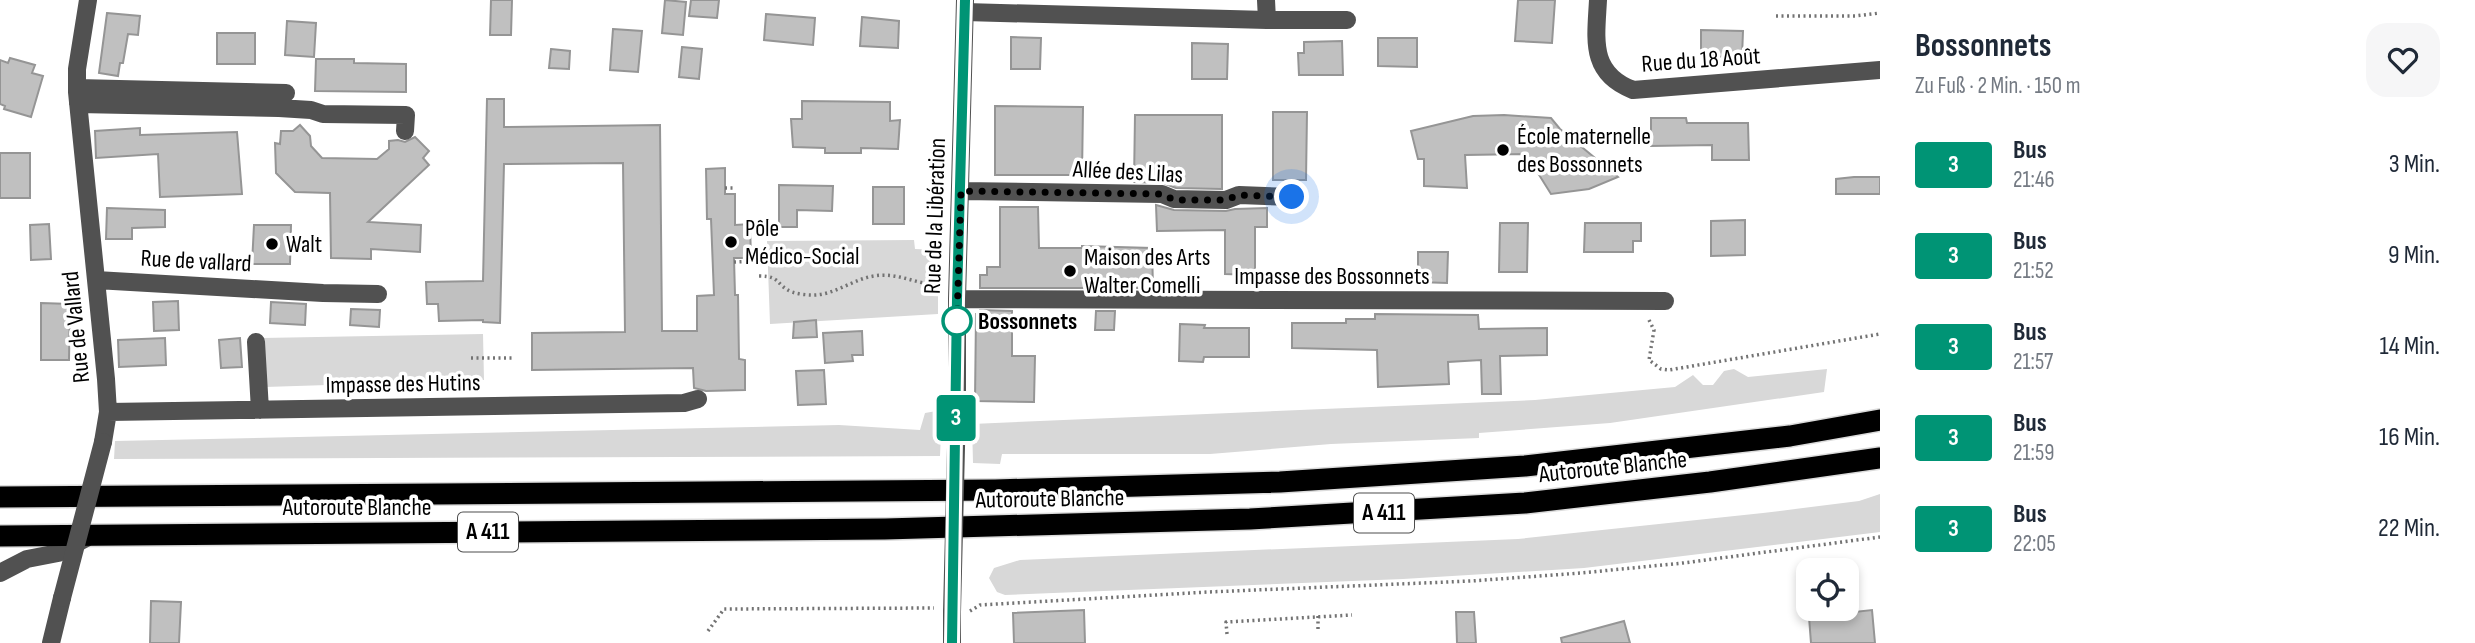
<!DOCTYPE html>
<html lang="de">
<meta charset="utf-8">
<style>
body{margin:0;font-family:"Sofia Sans Condensed",sans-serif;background:#f6f6f7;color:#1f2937;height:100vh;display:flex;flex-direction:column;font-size:26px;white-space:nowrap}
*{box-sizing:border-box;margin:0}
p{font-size:23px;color:#747a83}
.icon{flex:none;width:38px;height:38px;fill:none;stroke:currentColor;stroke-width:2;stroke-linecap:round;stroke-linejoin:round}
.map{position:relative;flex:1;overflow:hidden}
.details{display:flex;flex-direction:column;background:#fff;width:595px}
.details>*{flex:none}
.badge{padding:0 14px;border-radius:5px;font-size:24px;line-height:46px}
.controls{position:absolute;left:1796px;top:558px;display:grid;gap:14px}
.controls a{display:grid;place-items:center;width:63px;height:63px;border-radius:14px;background:#fff;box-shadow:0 4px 10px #0003;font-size:35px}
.you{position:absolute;width:35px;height:35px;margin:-18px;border:5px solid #fff;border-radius:50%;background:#1a73e8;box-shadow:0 0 0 10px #1a73e833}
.map>.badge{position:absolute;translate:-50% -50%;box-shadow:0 0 0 4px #fff}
.round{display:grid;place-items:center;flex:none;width:74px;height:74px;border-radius:21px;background:#f6f6f7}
.summary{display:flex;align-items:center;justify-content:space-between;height:119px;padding:0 35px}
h1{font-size:33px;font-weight:700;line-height:52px}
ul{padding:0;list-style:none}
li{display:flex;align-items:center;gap:21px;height:91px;padding:0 35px}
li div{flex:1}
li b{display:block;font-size:26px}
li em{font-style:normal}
li .badge{min-width:77px;font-weight:700;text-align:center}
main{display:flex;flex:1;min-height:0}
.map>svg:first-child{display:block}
.green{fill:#d8d8d8}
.building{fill:#c0c0c0;stroke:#959595;stroke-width:2}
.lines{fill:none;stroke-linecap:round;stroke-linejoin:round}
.highway-casing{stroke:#dbdbdb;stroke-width:24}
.path{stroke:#737373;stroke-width:3.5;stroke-dasharray:2 3.5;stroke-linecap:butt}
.minor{stroke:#515151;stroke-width:18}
.highway{stroke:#000;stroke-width:21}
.minor-bridge{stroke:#515151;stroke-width:18}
.line-casing{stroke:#fff;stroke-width:16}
.line{stroke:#009475;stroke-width:10}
.walk{stroke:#000;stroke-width:7;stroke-dasharray:0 12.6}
.poi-dot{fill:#000;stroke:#fff;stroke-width:2.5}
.stop-dot{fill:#fff;stroke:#009475;stroke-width:3.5}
.labels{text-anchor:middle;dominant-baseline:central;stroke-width:7;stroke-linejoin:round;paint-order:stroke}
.shield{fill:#fff;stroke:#4c4c4c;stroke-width:2}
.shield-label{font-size:23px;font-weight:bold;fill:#000}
.street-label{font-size:24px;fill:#000;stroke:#fff}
.poi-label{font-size:24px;fill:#000;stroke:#fff;text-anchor:start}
.stop-label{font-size:24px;font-weight:bold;fill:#000;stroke:#fff;text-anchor:start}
</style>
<main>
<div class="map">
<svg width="1880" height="643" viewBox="0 0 1880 643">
<rect width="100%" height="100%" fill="#fff"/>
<!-- green -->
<path class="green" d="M914,240L915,249L938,250V314L770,324L767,241Z
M483,334L484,380L265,387L262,338Z
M1734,369L1748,377L1827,369L1824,392L1610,423L1479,433V438L1331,444L1210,454H1002L1000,464L973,463L972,424L1535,400L1675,387L1693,375L1703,385H1713L1724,371Z
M942,410L940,456L114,459L115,441L839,425L920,430L925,413Z
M1880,494V532L1584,568L1403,579L1005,595L997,592L989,578L994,568L1020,560L1518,539L1763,513L1859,501Z"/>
<!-- building -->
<path class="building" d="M491,0H512L511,35H490Z
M665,0L686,2L683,35L662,33Z
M691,0H719L717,18L689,16Z
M1518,0H1555L1552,43L1515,41Z
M107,13L140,16L138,35L128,34L123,63H120L118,76L99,73Z
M766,14L815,18L813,45L764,40Z
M862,17L899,21L898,48L860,46Z
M287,21L316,23L314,57L285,55Z
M613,29L642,31L638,72L610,70Z
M1701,30L1743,31L1742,57L1701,56Z
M217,33H255V64H217Z
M1011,37L1041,38L1040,69H1011Z
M1378,38H1417V67L1378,66Z
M1342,41L1343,75H1299L1298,53H1304V42Z
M1192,43L1228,44L1227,79H1192Z
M682,47L702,49L699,79L679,77Z
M551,49L570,51L569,69L549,68Z
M10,58L35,65L32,73L43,76L31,117L4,109L5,106L0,104V60L8,63Z
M316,59H354V63L406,64V92L315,91Z
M487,99H504V127L660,125L662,331H697V296L714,295L711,219H707L706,169L725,168V194H735V225L750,224L751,258H734L735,295H738L739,359L745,360V390L706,391L694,388L693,368L532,370V333L625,332L623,163L504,164L500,323L483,322V320L439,321L438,304H427L426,282L483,281Z
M802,101L890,102V121L900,120L898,149L861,148V153H825V148L793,147L791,119H802Z
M995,106L1083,107L1082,175H995Z
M1273,112H1307L1306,180H1273Z
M1135,115H1222V189L1176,188L1163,183L1134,182Z
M1504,115L1551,118L1560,129L1618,177L1589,189L1551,194L1526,154L1465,155L1467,188L1424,186V159H1418L1411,131L1473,116Z
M1651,118H1686L1687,123H1748L1749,160H1712V145L1651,146Z
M300,125L310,136L311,146L322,158L377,159L389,149V141L398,140L405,142L415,137L429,151L423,158L429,165L368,222L421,225L420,252L371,249V259L331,258L330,193L295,192L276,173L275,143L280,144L281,131H293Z
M140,128V135L237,132L242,194L160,197L158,154L96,158L95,131Z
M0,153H30V198H0Z
M1854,177H1880V194H1836V179Z
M779,185L833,186L832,211L797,210V227H779Z
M873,187H904V224H873Z
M1156,205L1174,210L1226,211L1235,209L1267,208V227H1255V275L1225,274V230L1157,231Z
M1000,207H1038L1039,248H1082V246L1152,248L1153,288H980V275H987V267H1000Z
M107,208L165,210V227L132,228V239H106Z
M1745,220V255L1711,256V221Z
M1500,223H1528L1527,272H1499Z
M1585,223H1641V241H1633V252H1584Z
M49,224L51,259L31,260L30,225Z
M254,225H291L290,264H252Z
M1418,252H1448L1447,283L1418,282Z
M178,301L179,330L154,331L153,302Z
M271,302L306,304L305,325L270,323Z
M41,303L70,304L69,360H41Z
M351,309L380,310L379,327L350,325Z
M980,310L1012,311V356H1035L1034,402L975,401L976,314H979Z
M1096,311H1115L1114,330H1095Z
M1375,314L1478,315L1479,329L1547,328V355L1500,356L1501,394H1482L1481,360L1448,362L1449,384L1378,387L1377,350L1292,348V323H1346V319H1375Z
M816,320L817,337L793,338L794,322Z
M1180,324L1205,325L1204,328H1249V357H1204L1203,362L1179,361Z
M862,331L863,355H852L853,361L825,363L823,333Z
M165,338L166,365L119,367L118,340Z
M240,338L242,367L221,368L219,340Z
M824,370L826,404L798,405L796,371Z
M151,601L181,602L179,643H150Z
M1084,610L1085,643H1014L1013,613Z
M1872,610L1875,643H1811L1809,617Z
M1456,612H1474L1476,643H1457Z
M1624,621L1630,643H1562L1561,638Z"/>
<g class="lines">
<defs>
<path id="highway" d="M0,497L995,490L1280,482L1525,466L1790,436L1880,420
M0,536L885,529L1250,519L1525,503L1710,482L1880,458"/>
</defs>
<!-- highway casing -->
<use href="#highway" class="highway-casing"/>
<!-- path -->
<path class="path" d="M1776,16H1855L1880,13
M725,188H733
M734,262L759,261
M759,276C782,276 775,285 792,292C798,294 806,295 813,295C835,295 853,279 874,276C897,272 916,284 938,285
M1649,320L1654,330L1649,360L1661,369L1669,370L1880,334
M471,358H514
M970,611L980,605L1208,592L1471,581L1581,573L1683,563L1880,537
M1318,616V629
M708,631L724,609L934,608
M1227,634L1226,622L1352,615"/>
<!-- minor -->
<path class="minor" d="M88,0L77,69V92L106,379L108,412L103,442
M1598,0C1596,39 1589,73 1633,90L1880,70
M965,12L1267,20L1266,0
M1267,20H1347
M77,88L286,93
M78,104L279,108L311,110L323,114L406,115L405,131
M961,191L1162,194L1174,199L1226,200L1239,195L1292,197
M96,280L323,293L378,294
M957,299L1665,301
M256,342L260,410
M957,407V299L965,0
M108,412L684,403L698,399
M0,573L27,559L58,553L86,538
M51,643L62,598
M952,643V612"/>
<!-- highway -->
<use href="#highway" class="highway"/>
<!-- minor-bridge -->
<path class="minor-bridge" d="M62,598L103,442
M952,612L957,407"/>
</g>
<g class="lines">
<defs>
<path id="line" d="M952,643L957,299L965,0"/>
</defs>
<!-- line casing -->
<use href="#line" class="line-casing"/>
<!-- line -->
<use href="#line" class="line"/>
<!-- walk -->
<path class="walk" d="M957,321L961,191L1162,194L1174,200H1226L1239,195L1292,197"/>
</g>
<!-- markers -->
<g class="poi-dot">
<circle cx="1503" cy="150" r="7"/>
<circle cx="731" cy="242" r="7"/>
<circle cx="272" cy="244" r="7"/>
<circle cx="1070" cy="271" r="7"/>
</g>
<circle class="stop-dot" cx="957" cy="321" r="14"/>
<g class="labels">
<!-- shield labels -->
<g class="shield">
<rect x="1354" y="493.5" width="60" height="39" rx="5"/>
<rect x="458" y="512.5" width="60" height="39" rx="5"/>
</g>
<g class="shield-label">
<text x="1384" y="513">A 411</text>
<text x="488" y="532">A 411</text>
</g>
<!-- street labels -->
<g class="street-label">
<text transform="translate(1701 60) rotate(-4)">Rue du 18 Août</text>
<text transform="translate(1128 172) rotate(3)">Allée des Lilas</text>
<text transform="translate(935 216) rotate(-88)">Rue de la Libération</text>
<text transform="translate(196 261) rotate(3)">Rue de vallard</text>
<text x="1332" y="276">Impasse des Bossonnets</text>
<text transform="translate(76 327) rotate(-96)">Rue de Vallard</text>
<text transform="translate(403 384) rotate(-1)">Impasse des Hutins</text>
<text transform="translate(1613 467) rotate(-6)">Autoroute Blanche</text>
<text transform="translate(1050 499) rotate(-1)">Autoroute Blanche</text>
<text x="357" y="507">Autoroute Blanche</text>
</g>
<!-- poi labels -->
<g class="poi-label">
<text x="1517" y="136">École maternelle<tspan x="1517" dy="28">des Bossonnets</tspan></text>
<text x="745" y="228">Pôle<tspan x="745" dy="28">Médico-Social</tspan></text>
<text x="286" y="244">Walt</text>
<text x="1084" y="257">Maison des Arts<tspan x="1084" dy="28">Walter Comelli</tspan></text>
</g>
<!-- stop labels -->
<g class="stop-label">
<text x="978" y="321">Bossonnets</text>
</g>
</g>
</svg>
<div class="controls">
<a><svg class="icon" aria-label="locate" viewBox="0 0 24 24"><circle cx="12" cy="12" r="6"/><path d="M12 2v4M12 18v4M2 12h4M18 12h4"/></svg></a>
</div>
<div class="you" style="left:1292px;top:197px"></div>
<b class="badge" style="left:956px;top:418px;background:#009475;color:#fff">3</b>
</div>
<section class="details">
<div class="summary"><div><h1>Bossonnets</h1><p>Zu Fuß · 2 Min. · 150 m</p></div><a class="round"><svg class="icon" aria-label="heart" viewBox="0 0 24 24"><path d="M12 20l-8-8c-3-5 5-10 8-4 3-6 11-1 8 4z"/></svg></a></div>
<ul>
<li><span class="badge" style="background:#009475;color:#fff">3</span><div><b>Bus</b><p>21:46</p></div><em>3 Min.</em></li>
<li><span class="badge" style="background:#009475;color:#fff">3</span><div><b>Bus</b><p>21:52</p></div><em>9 Min.</em></li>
<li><span class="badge" style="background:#009475;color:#fff">3</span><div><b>Bus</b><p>21:57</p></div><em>14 Min.</em></li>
<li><span class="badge" style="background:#009475;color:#fff">3</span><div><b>Bus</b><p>21:59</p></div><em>16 Min.</em></li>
<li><span class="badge" style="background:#009475;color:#fff">3</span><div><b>Bus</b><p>22:05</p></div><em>22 Min.</em></li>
</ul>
</section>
</main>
